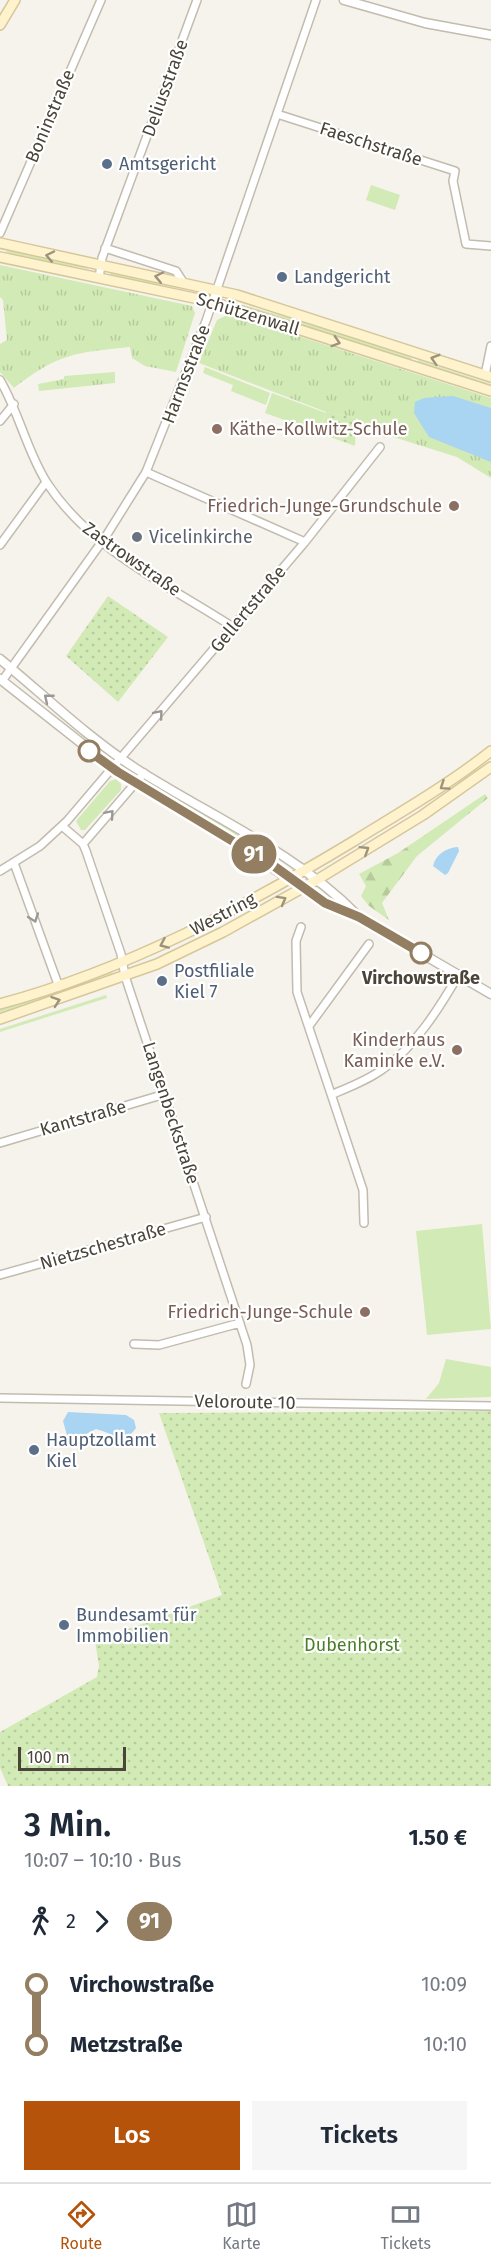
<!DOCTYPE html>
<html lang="de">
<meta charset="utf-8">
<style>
body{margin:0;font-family:"Fira Sans",sans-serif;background:#f6f6f7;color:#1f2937;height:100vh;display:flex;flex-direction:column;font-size:22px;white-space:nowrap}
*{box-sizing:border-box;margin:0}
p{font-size:20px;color:#747a83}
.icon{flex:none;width:33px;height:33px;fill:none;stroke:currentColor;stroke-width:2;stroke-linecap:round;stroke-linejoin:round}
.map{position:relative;height:1786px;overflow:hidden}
.details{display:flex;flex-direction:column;background:#fff;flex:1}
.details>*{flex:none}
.badge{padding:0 12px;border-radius:20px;font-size:21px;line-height:39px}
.scale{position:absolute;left:18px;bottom:15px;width:108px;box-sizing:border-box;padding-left:6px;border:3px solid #4b4439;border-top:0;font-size:16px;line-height:21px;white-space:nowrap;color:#4b4439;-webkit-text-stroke:4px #fff;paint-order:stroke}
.map>.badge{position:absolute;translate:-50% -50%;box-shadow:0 0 0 3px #fff}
.legs{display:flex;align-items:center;gap:9px;height:66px;padding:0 24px;font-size:20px}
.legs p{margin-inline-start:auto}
.headline{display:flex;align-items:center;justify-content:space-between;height:102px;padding:0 24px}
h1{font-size:33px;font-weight:600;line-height:45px}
.action{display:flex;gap:12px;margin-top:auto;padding:12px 24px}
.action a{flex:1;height:69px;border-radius:0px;background:#b45309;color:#fff;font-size:24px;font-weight:600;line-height:69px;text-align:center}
.action a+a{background:#f6f6f7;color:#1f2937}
ul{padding:0 24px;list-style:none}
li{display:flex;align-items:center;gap:21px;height:60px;font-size:22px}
li i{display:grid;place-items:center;width:9px;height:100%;margin:0 8px;background:currentColor}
li i::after{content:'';width:15px;height:15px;margin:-8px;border:4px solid;border-radius:50%;background:#fff}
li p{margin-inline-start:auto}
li:first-child i{background:linear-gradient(#0000 50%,currentColor 0)}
li:last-child i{background:linear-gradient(currentColor 50%,#0000 0)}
.dock{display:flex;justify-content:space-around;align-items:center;height:84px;border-top:2px solid #e0e1e3;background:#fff;font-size:16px;color:#747a83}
.dock a{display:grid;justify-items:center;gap:3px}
.dock .current{color:#b45309}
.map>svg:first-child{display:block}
.grass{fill:#d2eab5}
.forest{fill:url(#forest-firs)}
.park{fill:url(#park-tufts)}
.garden{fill:url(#garden-dots)}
.water{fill:#a9d4f2}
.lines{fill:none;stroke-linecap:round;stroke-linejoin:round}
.minor-casing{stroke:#c2bbae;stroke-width:10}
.tertiary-casing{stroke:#c2bbae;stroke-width:11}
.secondary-casing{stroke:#d6c79b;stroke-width:12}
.minor{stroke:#fff;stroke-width:7}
.tertiary{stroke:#fff;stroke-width:8}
.secondary{stroke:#fff3cd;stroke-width:9}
.oneway{stroke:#9c937c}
.oneway2{stroke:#9c9892}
.line-1-casing{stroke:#fff;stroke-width:14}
.line-1{stroke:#947e62;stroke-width:9}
.service-dot{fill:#5c6f8a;stroke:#fff;stroke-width:2}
.education-dot{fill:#8d6e63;stroke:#fff;stroke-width:2}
.worship-dot{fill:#6b7280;stroke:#fff;stroke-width:2}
.stop-1-dot{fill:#fff;stroke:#947e62;stroke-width:3}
.labels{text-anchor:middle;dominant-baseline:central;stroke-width:4.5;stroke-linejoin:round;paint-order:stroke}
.street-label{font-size:18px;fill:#4b4439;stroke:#fff}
.service-label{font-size:18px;fill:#4e5e75;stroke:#fff;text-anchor:start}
.education-label{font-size:18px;fill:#785e54;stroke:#fff;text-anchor:end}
.worship-label{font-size:18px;fill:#5b616d;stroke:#fff;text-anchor:start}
.stop-label{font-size:18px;font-weight:bold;fill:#4b4439;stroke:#fff}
.park-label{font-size:18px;fill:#4a7f2a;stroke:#fff}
</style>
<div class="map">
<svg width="491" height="1786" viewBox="0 0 491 1786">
<defs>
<pattern id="forest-firs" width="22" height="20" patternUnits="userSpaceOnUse" patternTransform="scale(1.5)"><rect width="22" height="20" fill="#d2eab5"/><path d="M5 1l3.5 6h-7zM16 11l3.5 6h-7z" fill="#b6ca9c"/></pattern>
<pattern id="park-tufts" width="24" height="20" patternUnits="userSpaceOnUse" patternTransform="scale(1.5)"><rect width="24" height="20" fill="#d2eab5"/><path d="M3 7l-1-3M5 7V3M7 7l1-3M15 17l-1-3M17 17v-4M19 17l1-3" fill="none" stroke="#b6ca9c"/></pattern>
<pattern id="garden-dots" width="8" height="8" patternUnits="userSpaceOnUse" patternTransform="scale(1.5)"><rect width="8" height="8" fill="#d2eab5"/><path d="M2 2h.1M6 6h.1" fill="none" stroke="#b6ca9c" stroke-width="1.8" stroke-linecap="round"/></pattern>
</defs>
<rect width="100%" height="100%" fill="#f6f3ec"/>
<!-- grass -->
<path class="grass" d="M371,185L400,195L395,210L366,200Z
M7,249L87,267L88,269L6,254Z
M108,271L201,292L113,277Z
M233,302L322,327L412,358L411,361L232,305Z
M418,360L491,384V388L417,363Z
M205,367L270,393L266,405L231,391L233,385L203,373Z
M272,393L326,413L318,432L265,413Z
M116,779L121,784V790L85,830H81L76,821L110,781Z
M150,779L153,784L279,859H275L148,783Z
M112,971L113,973L0,1015V1008Z
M106,995L107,998L0,1032V1029Z
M482,1224L491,1329L427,1335L416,1231Z
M446,1359L491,1367V1397L426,1399L439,1383Z"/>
<!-- forest -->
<path class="forest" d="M485,794L488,798L417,856L382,903L389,920L369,906L361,896L366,886L359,874L398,853Z"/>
<!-- park -->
<path class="park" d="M0,265L192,306L195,313L176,372L145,366L132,358L130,347C74,353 59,353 14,388L0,372V344L7,340L3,300L0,297Z
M225,316H235L491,398V478L457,457L387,435L385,438L356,418L326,412L199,363L217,320Z
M115,372V383L39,391L38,384L64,379V376Z"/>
<!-- garden -->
<path class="garden" d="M326,412L356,418L355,446L319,433Z
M108,596L168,637L118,702L66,656Z
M491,1411V1786H8L0,1768V1732L97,1677L99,1666L95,1641L222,1595L159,1413Z"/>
<!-- water -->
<path class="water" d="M453,396L491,408V462L429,437L414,413L415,402L424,398Z
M458,847L459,851L448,873L445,875L433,866C436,854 446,848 458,847Z
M68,1412L126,1415L134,1420L136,1428C124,1446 110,1432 96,1429L72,1441L68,1439L63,1421Z"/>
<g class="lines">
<defs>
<path id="minor" d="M277,114L455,171L453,181L466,244L491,246
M0,233L101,0
M105,248L176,271L183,282
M99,278L102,258L197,0
M485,375L491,346
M0,380C19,412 27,452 47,483C91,550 168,585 233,627
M0,421L14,404
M146,472L305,542
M0,545L46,482
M2,681L106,536L146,472L206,321L316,0
M62,826L83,844L86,851L121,954L125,976L247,1345L250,1365L246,1384
M83,844L144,773
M14,863L59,987
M0,871L40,846L67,821L305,542L380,447
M301,927L296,941L297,992L363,1190L364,1223
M309,1026L369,944
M333,1094C350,1087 368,1080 383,1069C415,1047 440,1007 459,974
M0,1143L165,1094
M0,1275L206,1217
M134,1344L159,1345L240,1323
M0,1398L491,1406"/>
<path id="tertiary" d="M344,0L425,23L491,35
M0,659C44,695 87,737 135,768C208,815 295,852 356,914
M0,679L118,772L228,838L325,903L359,917L491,994"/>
<path id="secondary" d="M0,25L15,0
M0,243L237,295L491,377
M0,257L213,302L491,391
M0,1004C126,970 243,908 354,841C401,812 448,785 491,751
M0,1019L157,964L223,932L315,881L423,815L491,767"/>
</defs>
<!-- minor casing -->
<use href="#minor" class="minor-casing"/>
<!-- tertiary casing -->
<use href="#tertiary" class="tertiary-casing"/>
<!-- secondary casing -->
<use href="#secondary" class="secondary-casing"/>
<!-- minor -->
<use href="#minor" class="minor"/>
<!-- tertiary -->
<use href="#tertiary" class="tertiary"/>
<!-- secondary -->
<use href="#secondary" class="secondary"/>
</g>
<!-- one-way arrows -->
<defs><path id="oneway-chevron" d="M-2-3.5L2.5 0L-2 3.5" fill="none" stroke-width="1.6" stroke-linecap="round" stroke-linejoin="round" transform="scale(1.5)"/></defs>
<g class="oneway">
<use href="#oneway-chevron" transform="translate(50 256) rotate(-168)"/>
<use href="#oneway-chevron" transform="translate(159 277) rotate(-168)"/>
<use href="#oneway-chevron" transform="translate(336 342) rotate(18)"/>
<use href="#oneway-chevron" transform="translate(435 359) rotate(-163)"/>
<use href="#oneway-chevron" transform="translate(444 786) rotate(146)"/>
<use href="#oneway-chevron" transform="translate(365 850) rotate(-32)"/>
<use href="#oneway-chevron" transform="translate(282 900) rotate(-29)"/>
<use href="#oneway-chevron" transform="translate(164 944) rotate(156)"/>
<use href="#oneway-chevron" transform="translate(56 1001) rotate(-19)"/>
</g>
<g class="oneway2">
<use href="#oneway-chevron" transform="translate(48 698) rotate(-141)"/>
<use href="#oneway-chevron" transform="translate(159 714) rotate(-50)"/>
<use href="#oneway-chevron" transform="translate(110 814) rotate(-49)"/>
<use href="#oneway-chevron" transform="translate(34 918) rotate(70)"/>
</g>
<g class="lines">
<defs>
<path id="line-1" d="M89,751L118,772L274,866L325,903L359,917L421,953"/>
</defs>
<!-- line-1 casing -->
<use href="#line-1" class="line-1-casing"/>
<!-- line-1 -->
<use href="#line-1" class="line-1"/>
</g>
<!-- markers -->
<g class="service-dot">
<circle cx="107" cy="164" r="6"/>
<circle cx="282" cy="277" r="6"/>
<circle cx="162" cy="981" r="6"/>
<circle cx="34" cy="1450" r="6"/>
<circle cx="64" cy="1625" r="6"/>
</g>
<g class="education-dot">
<circle cx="217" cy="429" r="6"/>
<circle cx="454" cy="506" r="6"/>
<circle cx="457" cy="1050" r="6"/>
<circle cx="365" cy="1312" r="6"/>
</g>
<circle class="worship-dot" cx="137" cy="537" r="6"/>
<g class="stop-1-dot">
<circle cx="89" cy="751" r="10"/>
<circle cx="421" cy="953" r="10"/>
</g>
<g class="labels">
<!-- street labels -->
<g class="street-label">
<text transform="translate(165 88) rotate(-70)">Deliusstraße</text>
<text transform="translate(50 116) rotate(-67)">Boninstraße</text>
<text transform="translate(371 144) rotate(18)">Faeschstraße</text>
<text transform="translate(248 314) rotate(17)">Schützenwall</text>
<text transform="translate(186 374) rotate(-69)">Harmsstraße</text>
<text transform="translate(132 559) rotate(35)">Zastrowstraße</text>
<text transform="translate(248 609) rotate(-50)">Gellertstraße</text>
<text transform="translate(223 914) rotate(-28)">Westring</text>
<text transform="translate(171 1113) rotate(72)">Langenbeckstraße</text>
<text transform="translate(83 1118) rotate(-16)">Kantstraße</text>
<text transform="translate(103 1246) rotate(-16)">Nietzschestraße</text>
<text transform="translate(245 1402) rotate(1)">Veloroute 10</text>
</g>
<!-- service labels -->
<g class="service-label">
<text x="119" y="164">Amtsgericht</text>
<text x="294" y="277">Landgericht</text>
<text x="174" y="971">Postfiliale<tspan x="174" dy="21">Kiel 7</tspan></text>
<text x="46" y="1440">Hauptzollamt<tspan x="46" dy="21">Kiel</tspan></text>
<text x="76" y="1615">Bundesamt für<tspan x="76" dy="21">Immobilien</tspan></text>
</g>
<!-- education labels -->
<g class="education-label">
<text x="229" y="429" text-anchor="start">Käthe-Kollwitz-Schule</text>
<text x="442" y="506">Friedrich-Junge-Grundschule</text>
<text x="445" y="1040">Kinderhaus<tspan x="445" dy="21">Kaminke e.V.</tspan></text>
<text x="353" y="1312">Friedrich-Junge-Schule</text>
</g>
<!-- worship labels -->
<g class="worship-label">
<text x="149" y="537">Vicelinkirche</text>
</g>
<!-- stop labels -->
<g class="stop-label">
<text x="421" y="978">Virchowstraße</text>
</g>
<!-- park labels -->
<g class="park-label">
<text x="352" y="1645">Dubenhorst</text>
</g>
</g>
</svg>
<div class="scale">100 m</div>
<b class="badge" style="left:254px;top:854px;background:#947e62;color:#fff">91</b>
</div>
<section class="details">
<div class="headline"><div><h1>3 Min.</h1><p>10:07 – 10:10 · Bus</p></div><b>1.50 €</b></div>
<div class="legs"><svg class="icon" aria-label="walk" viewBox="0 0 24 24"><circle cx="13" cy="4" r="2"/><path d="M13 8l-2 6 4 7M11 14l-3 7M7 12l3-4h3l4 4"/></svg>2<svg class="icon" aria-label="forward" viewBox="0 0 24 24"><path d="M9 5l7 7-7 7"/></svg><b class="badge" style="background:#947e62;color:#fff">91</b></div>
<ul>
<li><i style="color:#947e62"></i><b>Virchowstraße</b><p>10:09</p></li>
<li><i style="color:#947e62"></i><b>Metzstraße</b><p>10:10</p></li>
</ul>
<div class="action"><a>Los</a><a>Tickets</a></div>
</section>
<nav class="dock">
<a class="current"><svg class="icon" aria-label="directions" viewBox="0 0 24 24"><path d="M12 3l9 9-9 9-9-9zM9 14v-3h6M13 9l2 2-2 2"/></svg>Route</a>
<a><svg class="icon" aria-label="map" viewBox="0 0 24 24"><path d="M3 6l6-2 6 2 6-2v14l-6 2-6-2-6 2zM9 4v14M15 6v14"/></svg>Karte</a>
<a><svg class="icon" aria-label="tickets" viewBox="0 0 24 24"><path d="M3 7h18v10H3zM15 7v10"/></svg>Tickets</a>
</nav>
